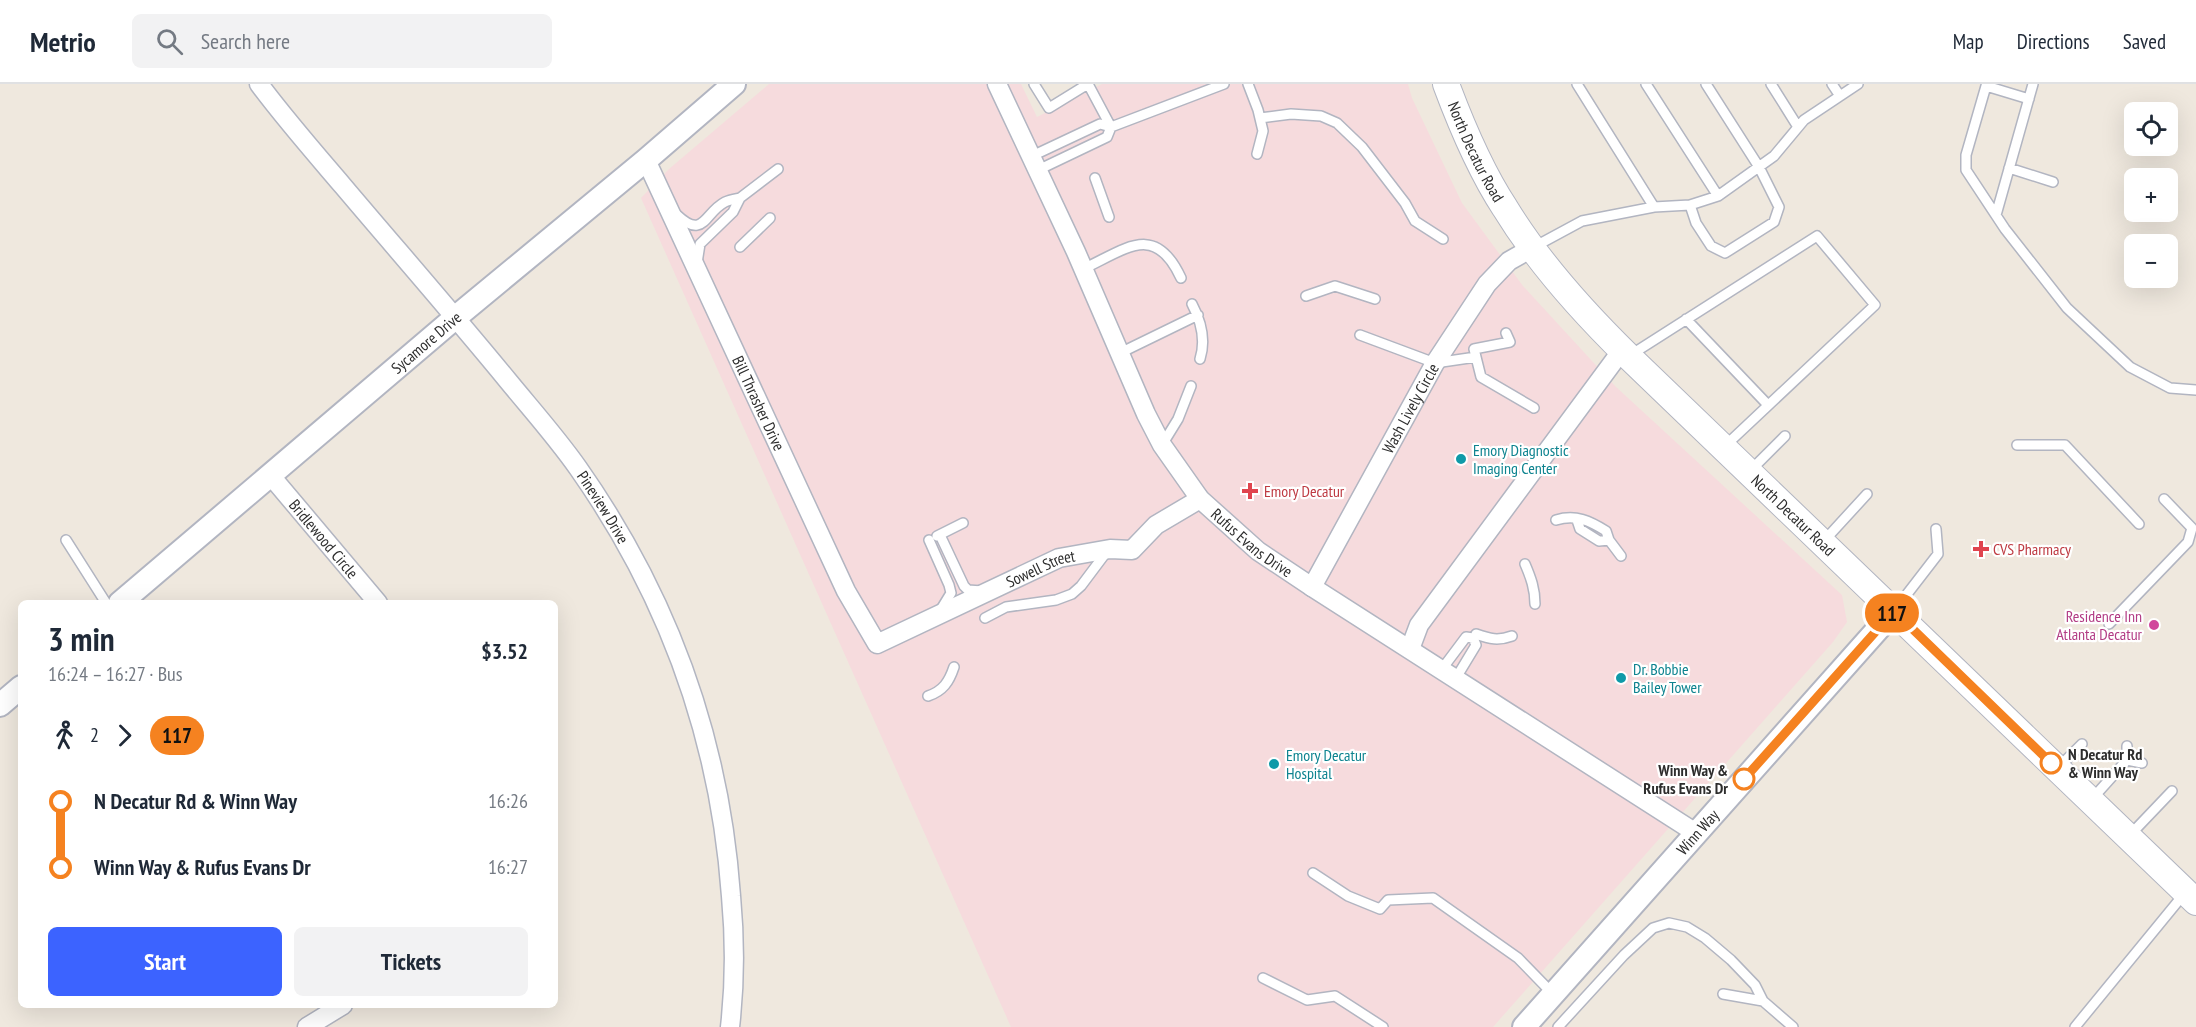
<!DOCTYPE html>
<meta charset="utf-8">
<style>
body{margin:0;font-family:"PT Sans Narrow",sans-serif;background:#f2f2f3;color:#1f2937;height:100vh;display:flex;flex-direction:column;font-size:22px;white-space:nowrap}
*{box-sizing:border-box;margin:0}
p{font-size:20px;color:#747a83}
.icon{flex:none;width:33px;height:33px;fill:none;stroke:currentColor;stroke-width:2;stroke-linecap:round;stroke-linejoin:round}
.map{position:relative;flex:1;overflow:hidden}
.sheet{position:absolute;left:18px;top:516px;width:540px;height:408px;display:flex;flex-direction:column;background:#fff;border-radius:9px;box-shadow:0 6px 24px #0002}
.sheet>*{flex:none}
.badge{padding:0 12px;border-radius:20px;font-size:21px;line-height:39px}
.fabs{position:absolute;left:2124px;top:18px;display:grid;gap:12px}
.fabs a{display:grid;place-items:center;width:54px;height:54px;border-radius:9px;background:#fff;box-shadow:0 6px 24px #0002;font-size:30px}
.map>.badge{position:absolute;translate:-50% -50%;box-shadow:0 0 0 3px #fff}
.legs{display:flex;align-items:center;gap:9px;height:66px;padding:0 30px;font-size:20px}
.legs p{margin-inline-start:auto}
.headline{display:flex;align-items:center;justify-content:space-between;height:102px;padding:0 30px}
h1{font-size:33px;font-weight:700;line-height:45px}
.action{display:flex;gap:12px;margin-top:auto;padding:12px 30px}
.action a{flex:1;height:69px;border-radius:9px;background:#3c63ff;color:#fff;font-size:24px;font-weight:700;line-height:69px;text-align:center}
.action a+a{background:#f2f2f3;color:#1f2937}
ul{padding:0 30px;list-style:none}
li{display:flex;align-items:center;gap:21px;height:66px;font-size:22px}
li i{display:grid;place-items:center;width:9px;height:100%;margin:0 8px;background:currentColor}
li i::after{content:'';width:15px;height:15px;margin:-8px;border:4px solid;border-radius:50%;background:#fff}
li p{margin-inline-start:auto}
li:first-child i{background:linear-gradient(#0000 50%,currentColor 0)}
li:last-child i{background:linear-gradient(currentColor 50%,#0000 0)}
header{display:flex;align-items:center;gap:36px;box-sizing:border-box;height:84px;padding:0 30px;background:#fff;border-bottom:2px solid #e0e1e3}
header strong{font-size:28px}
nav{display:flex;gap:33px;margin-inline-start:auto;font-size:21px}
.search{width:420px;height:54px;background:#f2f2f3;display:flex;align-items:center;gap:15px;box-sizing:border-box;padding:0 21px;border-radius:9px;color:#747a83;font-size:22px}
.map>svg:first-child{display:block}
.medical{fill:#f6dbdd}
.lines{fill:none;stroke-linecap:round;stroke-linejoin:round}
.service-casing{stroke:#b2b5c1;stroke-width:12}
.minor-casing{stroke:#b2b5c1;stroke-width:21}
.tertiary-casing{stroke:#b2b5c1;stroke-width:26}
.secondary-casing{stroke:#b2b5c1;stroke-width:28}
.service{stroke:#fff;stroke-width:9}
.minor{stroke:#fff;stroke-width:18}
.tertiary{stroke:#fff;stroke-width:22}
.secondary{stroke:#fff;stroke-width:26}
.line-1-casing{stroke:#fff;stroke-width:14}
.line-1{stroke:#f58220;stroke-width:9}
.culture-dot{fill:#0f9aa8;stroke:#fff;stroke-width:2}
.health-dot{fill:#e0444e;stroke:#fff;stroke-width:2}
.hotel-dot{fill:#d1479c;stroke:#fff;stroke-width:2}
.stop-1-dot{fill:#fff;stroke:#f58220;stroke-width:3}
.labels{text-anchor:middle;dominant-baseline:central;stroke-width:4.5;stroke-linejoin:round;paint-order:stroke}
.street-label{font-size:16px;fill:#2d2d2d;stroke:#fff}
.culture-label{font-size:16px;fill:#0d838f;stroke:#fff;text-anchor:start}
.health-label{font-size:16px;fill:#be3a42;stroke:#fff;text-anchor:start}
.hotel-label{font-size:16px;fill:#b23c85;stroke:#fff;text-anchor:end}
.stop-label{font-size:16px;font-weight:bold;fill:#2d2d2d;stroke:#fff;text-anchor:start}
</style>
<header>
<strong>Metrio</strong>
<div class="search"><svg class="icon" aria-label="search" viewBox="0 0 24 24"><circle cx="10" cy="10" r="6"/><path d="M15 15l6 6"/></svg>Search here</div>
<nav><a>Map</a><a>Directions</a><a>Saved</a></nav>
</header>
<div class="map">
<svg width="2196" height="943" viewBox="0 0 2196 943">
<rect width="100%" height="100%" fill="#efe8de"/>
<!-- medical -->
<path class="medical" d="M769,0H1021L1037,33L1102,0H1408L1412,14L1462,119L1523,202L1615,302L1842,511L1847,538L1833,558L1493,943H1011L641,114L669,85Z"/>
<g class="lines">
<defs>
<path id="service" d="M1034,0L1049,24L1088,0
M1248,0L1258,26L1263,47L1257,70
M1577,0L1654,123L1690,121L1718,112L1774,72L1804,36L1858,0
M1646,0L1718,112
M1771,0L1798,43
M1832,0L1840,12
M2029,15L1986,2L1966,71V86L2005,145L2067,224L2130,283L2170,304L2196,306
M1260,34L1291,30L1321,32L1337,39L1362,63L1405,119L1415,137L1443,155
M1032,72L1100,40L1111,43L1224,0
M2009,84L2053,98
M1038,86L1107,53L1111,43L1088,0
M1095,94L1109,133
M740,114L778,85
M1690,121L1696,139L1711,162L1725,169L1774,138L1779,123L1759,83L1706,0
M677,131C704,156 704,129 725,118C729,116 735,115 740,114L733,128L700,160L697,179
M1996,131L2033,0
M740,163L770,134
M1532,164L1582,137L1654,123
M1083,185C1126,165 1155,138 1181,194
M1306,212L1335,202L1375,215
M1192,220C1201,237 1206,256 1200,275
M1686,235L1768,321
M1506,249L1510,258L1474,265L1481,293L1534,324
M1360,251L1435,279L1476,273
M1120,269L1198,231
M1629,272L1817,152L1875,221L1725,362
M1162,361L1178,335L1191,302
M2017,361H2065L2139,440
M1751,386L1785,352
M1556,436C1576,430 1590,437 1606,447L1609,456L1621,472
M1577,436L1580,445L1599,457L1609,456
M940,451L964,502L968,506L982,507
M937,452L963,439
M66,456L106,519
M929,456L949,501L951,509L940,527
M1823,458L1867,410
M1525,480C1531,494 1535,505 1535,520
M1894,527L1938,470L1936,445
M985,534L1006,523L1056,516L1072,510L1081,502L1108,466
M2109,540L2188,458L2192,444L2164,415
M1476,550C1490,555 1498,557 1512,552
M1442,585L1466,553L1473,554L1476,561L1456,594
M928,612C943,607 949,598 954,583
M2127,676L2142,679
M2059,683L2082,660
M2092,715L2127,676V662
M2130,751L2172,707
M1313,789L1348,812L1380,825L1388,816L1433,814L1518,874L1553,910
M1263,894L1307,916L1335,912L1383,943
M1723,910L1763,917
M1558,943L1624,871L1653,844L1669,839L1687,843L1705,854L1731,876L1755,901L1763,917L1793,943
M2075,943L2184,810"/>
<g id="minor">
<path id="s1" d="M259,0C285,35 314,68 343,102C398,167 455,232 509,298C532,326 557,354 578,384C668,512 720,656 731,812C735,855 735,900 730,943"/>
<path id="s2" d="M997,0L1076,168L1146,330L1162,361L1200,415L1258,467L1312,503L1696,749"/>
<path id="s3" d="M646,76L846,507L877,560L1059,474L1110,465L1132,466L1156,441L1200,415"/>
<path id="s4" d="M271,392L378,519"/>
<path id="s5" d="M1312,503L1435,279L1487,200L1509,177L1532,164"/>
<path d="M1410,565L1419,541L1622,266"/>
<path d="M307,943L343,921"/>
</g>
<g id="tertiary">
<path id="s6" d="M120,519L456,233L646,76L734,0"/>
<path d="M0,621L21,603"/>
<path id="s7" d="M1524,943L1894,527"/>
</g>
<g id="secondary">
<path id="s8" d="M1446,0C1462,43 1480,86 1505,124C1538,178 1583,228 1628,272L2196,818"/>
</g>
</defs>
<!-- service casing -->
<use href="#service" class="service-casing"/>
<!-- minor casing -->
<use href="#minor" class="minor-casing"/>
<!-- tertiary casing -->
<use href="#tertiary" class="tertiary-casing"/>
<!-- secondary casing -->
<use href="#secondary" class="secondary-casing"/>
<!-- service -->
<use href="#service" class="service"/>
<!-- minor -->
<use href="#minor" class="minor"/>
<!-- tertiary -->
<use href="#tertiary" class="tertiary"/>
<!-- secondary -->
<use href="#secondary" class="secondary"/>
</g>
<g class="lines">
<defs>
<path id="line-1" d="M1744,695L1894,527L2051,679"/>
</defs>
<!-- line-1 casing -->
<use href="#line-1" class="line-1-casing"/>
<!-- line-1 -->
<use href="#line-1" class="line-1"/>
</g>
<!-- markers -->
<g class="culture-dot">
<circle cx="1461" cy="375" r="6"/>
<circle cx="1621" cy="594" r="6"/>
<circle cx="1274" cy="680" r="6"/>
</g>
<g class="health-dot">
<path d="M1247 398h6v6h6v6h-6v6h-6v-6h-6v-6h6z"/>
<path d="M1978 456h6v6h6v6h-6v6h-6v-6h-6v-6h6z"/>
</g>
<circle class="hotel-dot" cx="2154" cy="541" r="6"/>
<g class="stop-1-dot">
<circle cx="2051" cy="679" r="10"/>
<circle cx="1744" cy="695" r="10"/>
</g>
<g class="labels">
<!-- street labels -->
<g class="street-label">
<text stroke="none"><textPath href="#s8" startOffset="74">North Decatur Road</textPath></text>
<text stroke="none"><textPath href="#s6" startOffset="402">Sycamore Drive</textPath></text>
<text stroke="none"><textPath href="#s3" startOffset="268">Bill Thrasher Drive</textPath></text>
<text stroke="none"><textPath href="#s5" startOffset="204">Wash Lively Circle</textPath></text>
<text stroke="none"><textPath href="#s1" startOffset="546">Pineview Drive</textPath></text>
<text stroke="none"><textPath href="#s8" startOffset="560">North Decatur Road</textPath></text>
<text stroke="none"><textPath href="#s4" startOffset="82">Bridlewood Circle</textPath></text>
<text stroke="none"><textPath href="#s2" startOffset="531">Rufus Evans Drive</textPath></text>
<text stroke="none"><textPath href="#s3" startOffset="717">Sowell Street</textPath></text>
<text stroke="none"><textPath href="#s7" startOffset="261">Winn Way</textPath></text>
</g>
<!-- culture labels -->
<g class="culture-label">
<text x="1473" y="366">Emory Diagnostic<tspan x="1473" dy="18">Imaging Center</tspan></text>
<text x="1633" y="585">Dr. Bobbie<tspan x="1633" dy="18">Bailey Tower</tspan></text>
<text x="1286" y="671">Emory Decatur<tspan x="1286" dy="18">Hospital</tspan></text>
</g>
<!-- health labels -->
<g class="health-label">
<text x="1264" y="407">Emory Decatur</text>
<text x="1993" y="465">CVS Pharmacy</text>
</g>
<!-- hotel labels -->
<g class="hotel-label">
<text x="2142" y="532">Residence Inn<tspan x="2142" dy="18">Atlanta Decatur</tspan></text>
</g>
<!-- stop labels -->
<g class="stop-label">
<text x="2068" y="670">N Decatur Rd<tspan x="2068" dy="18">&amp; Winn Way</tspan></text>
<text x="1728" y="686" text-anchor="end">Winn Way &amp;<tspan x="1728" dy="18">Rufus Evans Dr</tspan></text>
</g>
</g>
</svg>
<div class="fabs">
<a><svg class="icon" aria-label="locate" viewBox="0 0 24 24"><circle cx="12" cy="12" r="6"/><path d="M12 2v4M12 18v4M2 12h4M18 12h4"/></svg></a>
<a>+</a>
<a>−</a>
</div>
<b class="badge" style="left:1892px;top:529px;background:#f58220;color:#111">117</b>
<section class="sheet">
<div class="headline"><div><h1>3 min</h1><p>16:24 – 16:27 · Bus</p></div><b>$3.52</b></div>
<div class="legs"><svg class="icon" aria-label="walk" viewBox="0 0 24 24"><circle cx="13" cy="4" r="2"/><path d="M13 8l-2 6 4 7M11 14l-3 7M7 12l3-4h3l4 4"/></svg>2<svg class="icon" aria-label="forward" viewBox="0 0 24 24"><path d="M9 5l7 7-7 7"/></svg><b class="badge" style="background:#f58220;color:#111">117</b></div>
<ul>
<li><i style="color:#f58220"></i><b>N Decatur Rd &amp; Winn Way</b><p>16:26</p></li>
<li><i style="color:#f58220"></i><b>Winn Way &amp; Rufus Evans Dr</b><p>16:27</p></li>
</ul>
<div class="action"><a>Start</a><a>Tickets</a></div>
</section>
</div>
